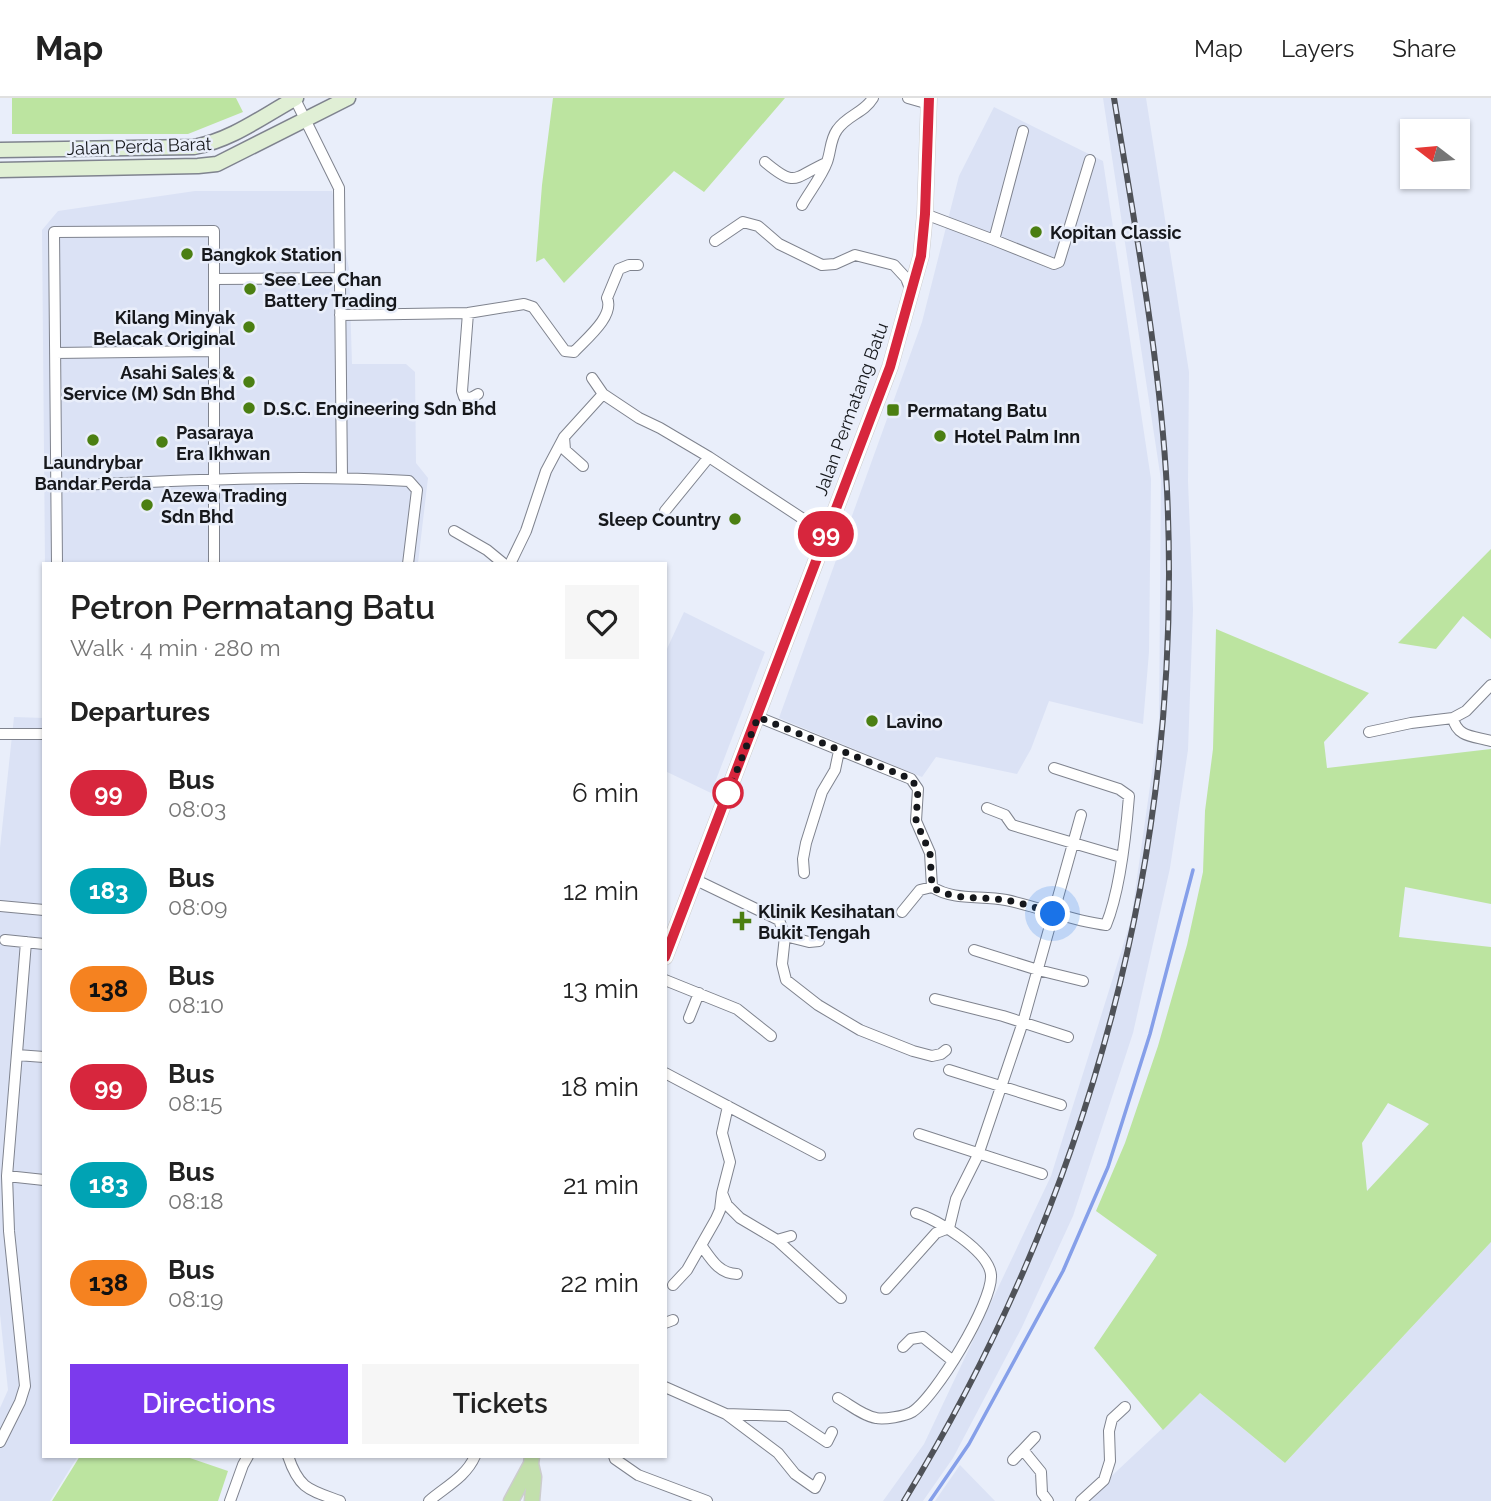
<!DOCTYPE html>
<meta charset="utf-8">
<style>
body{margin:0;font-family:Raleway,sans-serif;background:#f6f6f6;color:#222;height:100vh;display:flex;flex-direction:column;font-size:26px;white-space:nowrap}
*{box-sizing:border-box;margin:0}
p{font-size:23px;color:#767676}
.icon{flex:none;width:38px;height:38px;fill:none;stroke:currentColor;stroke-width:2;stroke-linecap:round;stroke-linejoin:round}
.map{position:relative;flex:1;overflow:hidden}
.side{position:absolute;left:42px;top:464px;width:625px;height:896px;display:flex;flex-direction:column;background:#fff;border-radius:0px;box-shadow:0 2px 5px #0004}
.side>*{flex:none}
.badge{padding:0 14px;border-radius:23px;font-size:24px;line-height:46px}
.needle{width:46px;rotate:286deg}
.fabs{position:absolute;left:1400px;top:21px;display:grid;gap:14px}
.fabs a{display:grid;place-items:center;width:70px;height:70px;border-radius:0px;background:#fff;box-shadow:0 2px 5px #0004;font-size:35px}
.you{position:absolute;width:35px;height:35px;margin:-18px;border:5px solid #fff;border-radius:50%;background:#1a73e8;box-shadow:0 0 0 10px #1a73e833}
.map>.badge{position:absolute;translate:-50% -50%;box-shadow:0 0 0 4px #fff}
h2{padding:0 28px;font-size:26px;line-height:63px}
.round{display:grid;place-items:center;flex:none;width:74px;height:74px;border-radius:0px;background:#f6f6f6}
.headline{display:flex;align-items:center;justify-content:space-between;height:119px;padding:0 28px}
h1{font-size:33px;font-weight:600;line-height:52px}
.primary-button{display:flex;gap:14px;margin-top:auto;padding:14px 28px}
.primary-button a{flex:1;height:80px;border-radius:0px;background:#7c3aed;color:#fff;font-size:28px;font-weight:600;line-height:80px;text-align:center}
.primary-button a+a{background:#f6f6f6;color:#222}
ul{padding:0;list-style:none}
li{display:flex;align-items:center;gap:21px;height:98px;padding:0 28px}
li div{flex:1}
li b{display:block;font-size:26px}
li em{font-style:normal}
li .badge{min-width:77px;font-weight:700;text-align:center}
header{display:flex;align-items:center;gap:42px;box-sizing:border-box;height:98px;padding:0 35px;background:#fff;border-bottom:2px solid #e0e0e0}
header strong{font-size:33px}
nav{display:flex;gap:38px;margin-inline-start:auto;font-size:24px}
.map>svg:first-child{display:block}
.built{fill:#dbe2f5}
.green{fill:#bce4a0;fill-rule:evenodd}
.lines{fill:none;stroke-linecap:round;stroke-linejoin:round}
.stream{stroke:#859fe9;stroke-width:3.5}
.street-casing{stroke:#7f838e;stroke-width:12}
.secondary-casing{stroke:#7f838e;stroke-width:17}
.primary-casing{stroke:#cccccd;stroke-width:17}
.street{stroke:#fff;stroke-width:10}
.secondary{stroke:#e0efd5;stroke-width:14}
.primary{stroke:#c2e0ac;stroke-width:14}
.rail-casing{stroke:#4f5258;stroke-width:6}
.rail{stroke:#e9eefa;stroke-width:3.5;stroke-dasharray:10;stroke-linecap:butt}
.line-casing{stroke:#fff;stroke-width:16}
.line{stroke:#d7263d;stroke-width:10}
.walk{stroke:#16181c;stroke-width:7;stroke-dasharray:0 12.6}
.poi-dot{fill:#4b7f12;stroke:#e9eefa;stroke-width:2.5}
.stop-dot{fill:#fff;stroke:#d7263d;stroke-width:3.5}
.labels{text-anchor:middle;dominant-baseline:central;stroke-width:5;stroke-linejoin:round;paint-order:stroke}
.street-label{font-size:18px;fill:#16181c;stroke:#e9eefa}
.poi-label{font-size:18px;font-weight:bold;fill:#16181c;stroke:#e9eefa;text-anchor:start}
</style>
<header>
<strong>Map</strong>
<nav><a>Map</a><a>Layers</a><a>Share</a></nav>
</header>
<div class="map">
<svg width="1491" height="1403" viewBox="0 0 1491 1403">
<rect width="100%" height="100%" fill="#e9eefa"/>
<!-- built -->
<path class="built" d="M1103,0H1146L1189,274L1188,383L1193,511L1188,652L1170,770L1133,935L1073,1118L1022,1229L953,1360L923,1403H883L924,1346L1051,1078L1131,822L1159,625L1161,382Z
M994,9L1103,63L1151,381L1149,554L1143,626L1049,603L1031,651L1017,676L936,659L922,679L779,620L922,224L959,78Z
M195,93H332L349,170L352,266H406L415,274L416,365L428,380L418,465H45L42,132L58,113Z
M684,514L765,554L711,695L665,673V555Z
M14,619L44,620V1358H78L50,1403H0V1310L8,1292L0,1216V750Z
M1491,1144V1403H1085L1200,1295L1285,1365Z
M960,1367L995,1403H935Z"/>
<!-- green -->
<path class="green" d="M12,0H236L243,14L188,36H12Z
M553,0H785L704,94L674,73L564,185L544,160L536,164L542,87Z
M1491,451V541L1463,518L1436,551L1398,545Z
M1216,531L1369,595L1324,644L1327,670L1491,651V806L1405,789L1399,839L1491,849V1144L1285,1365L1200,1295L1163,1332L1094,1250L1157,1157L1096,1113L1125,1045L1158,948L1187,847L1203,774L1205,713L1213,651ZM1388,1005L1429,1026L1367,1093L1362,1045Z
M80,1358H184L228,1373L218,1403H52Z"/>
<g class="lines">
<!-- stream -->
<path class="stream" d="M930,1403L969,1346L1063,1173L1108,1069L1150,936L1193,772"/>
<defs>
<path id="street" d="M908,0L929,6
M295,1L339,90L342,379
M765,64C796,90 793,80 826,65
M802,107C810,93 822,78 827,64C831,53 830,42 837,32C847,17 864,15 873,0
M925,116L994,142L1023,33
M994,142L1054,166L1059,164L1090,62
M715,143L743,124L758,128L779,146L822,167L835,166L855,157L894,167L906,180L911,193
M214,181L340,180
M468,215L462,293L464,299L471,300L478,296
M340,217L468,215L524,206L533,209L565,253L574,254C586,241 615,218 607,200L619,171L629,167H638
M55,255L213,253
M592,280L603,296L639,320L660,330L709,359L826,436
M564,339L565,352L583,368
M56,388C174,383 291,376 409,383L417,392L408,466
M665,413L709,359
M454,433L487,452L504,466
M57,466L54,134L214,133V466
M510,466L526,433L546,373L564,339L603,296
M758,619L911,681L918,691L916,723L930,755L932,789
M1453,620C1457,640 1475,638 1491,643
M1369,634L1411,625L1453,620L1466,613L1491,587
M0,636H44
M987,710L1005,717L1012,727L1121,759
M804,775L803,761L806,745L822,694L835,672L839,653
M694,781L779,822L785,838L809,844L819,843
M0,808L44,812
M902,814L920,792L932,789C954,803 981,797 1006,802C1040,809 1071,823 1106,827C1120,793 1126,736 1129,698L1119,691L1054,670
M785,838L782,866L786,882L818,907L860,932L913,953L932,958L941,956L946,952
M5,842L44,846
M974,852L1038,872L1083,883
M665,882L737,911L771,938
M935,901L1003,918L1068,939
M689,920L699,895
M17,957L44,959
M949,972L1061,1007
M665,975L820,1057
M728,1008L722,1035L730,1064L722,1095L727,1107L740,1120L777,1142L791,1138
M919,1036L1042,1076
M7,1078L44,1082
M949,1130L956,1101L978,1057L1023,924L1081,717
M777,1142L841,1200
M701,1147C711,1161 719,1176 737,1176
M673,1187L687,1172L716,1121L720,1112L722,1095
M886,1191L936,1135L949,1130
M665,1225L673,1222
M903,1249L911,1241L923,1239L953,1263
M665,1289L726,1316L788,1318L827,1344L832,1334
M838,1300C849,1306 863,1318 876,1320C884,1322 905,1318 912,1314C935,1300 993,1204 991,1177C989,1153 937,1121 916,1115
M726,1316L778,1355L795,1376L815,1390L820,1380
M0,1344L20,1304L25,1288L9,1133L7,1078L26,844
M1023,1352L1041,1374L1042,1395L1048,1403
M288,1358C299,1391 309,1392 340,1403
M614,1358L615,1361L638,1377L707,1403
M1013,1362L1035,1339
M230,1403L243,1367L248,1358
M429,1403C445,1389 466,1379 475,1358
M1081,1403L1104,1382L1110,1363L1109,1333L1112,1321L1125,1309"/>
<path id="secondary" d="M0,52L194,49C232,42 263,18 296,0
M0,72L198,68L217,66L348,0"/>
<path id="primary" d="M665,859L890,269L921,158L925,116L929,0
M531,1366L534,1379L532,1403
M511,1403L531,1366L532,1358"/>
</defs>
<!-- street casing -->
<use href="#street" class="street-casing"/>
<!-- secondary casing -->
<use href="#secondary" class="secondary-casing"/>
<!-- primary casing -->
<use href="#primary" class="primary-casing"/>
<!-- street -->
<use href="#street" class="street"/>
<!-- secondary -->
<use href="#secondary" class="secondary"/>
<!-- primary -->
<use href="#primary" class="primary"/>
<defs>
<path id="rail" d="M904,1403C1091,1097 1184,750 1167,392C1160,260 1135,130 1114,0"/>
</defs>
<!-- rail casing -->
<use href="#rail" class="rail-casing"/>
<!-- rail -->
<use href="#rail" class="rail"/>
</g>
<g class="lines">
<defs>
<path id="line" d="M665,859L890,269L921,158L925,116L929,0"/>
</defs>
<!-- line casing -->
<use href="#line" class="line-casing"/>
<!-- line -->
<use href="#line" class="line"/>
<!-- walk -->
<path class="walk" d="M728,695L758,619L911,681L918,691L916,723L930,755L932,789C953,803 980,798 1004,802C1020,804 1038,810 1053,816"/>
</g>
<!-- markers -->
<g class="poi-dot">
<circle cx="1036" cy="134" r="7"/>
<circle cx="187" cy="156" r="7"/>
<circle cx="250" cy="191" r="7"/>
<circle cx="249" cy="229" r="7"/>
<circle cx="249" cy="284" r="7"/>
<circle cx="249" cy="310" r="7"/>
<rect x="886" y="305" width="14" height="14" rx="3.5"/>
<circle cx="940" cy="338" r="7"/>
<circle cx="93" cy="342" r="7"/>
<circle cx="162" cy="344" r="7"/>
<circle cx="147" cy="407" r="7"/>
<circle cx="735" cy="421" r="7"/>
<circle cx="872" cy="623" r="7"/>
<path d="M738.5 812.5h7v7h7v7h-7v7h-7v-7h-7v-7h7z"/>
</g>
<circle class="stop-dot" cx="728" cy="695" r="14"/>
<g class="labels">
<!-- street labels -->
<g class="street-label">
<text transform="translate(139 48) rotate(-2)">Jalan Perda Barat</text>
<text transform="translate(851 311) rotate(-70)">Jalan Permatang Batu</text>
</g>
<!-- poi labels -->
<g class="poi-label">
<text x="1050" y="134">Kopitan Classic</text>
<text x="201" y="156">Bangkok Station</text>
<text x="264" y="181">See Lee Chan<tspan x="264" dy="21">Battery Trading</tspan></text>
<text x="235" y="219" text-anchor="end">Kilang Minyak<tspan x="235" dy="21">Belacak Original</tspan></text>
<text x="235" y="274" text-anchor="end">Asahi Sales &amp;<tspan x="235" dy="21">Service (M) Sdn Bhd</tspan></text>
<text x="263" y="310">D.S.C. Engineering Sdn Bhd</text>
<text x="907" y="312">Permatang Batu</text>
<text x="176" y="334">Pasaraya<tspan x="176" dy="21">Era Ikhwan</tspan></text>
<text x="954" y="338">Hotel Palm Inn</text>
<text x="93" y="364" text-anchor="middle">Laundrybar<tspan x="93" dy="21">Bandar Perda</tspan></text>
<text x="161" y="397">Azewa Trading<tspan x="161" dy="21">Sdn Bhd</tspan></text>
<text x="721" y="421" text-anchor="end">Sleep Country</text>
<text x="886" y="623">Lavino</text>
<text x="758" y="813">Klinik Kesihatan<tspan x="758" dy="21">Bukit Tengah</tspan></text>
</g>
</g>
</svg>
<div class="fabs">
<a><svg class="needle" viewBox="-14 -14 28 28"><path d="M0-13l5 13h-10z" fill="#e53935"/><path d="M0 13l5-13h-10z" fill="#767676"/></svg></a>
</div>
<div class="you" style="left:1053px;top:816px"></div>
<b class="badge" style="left:826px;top:436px;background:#d7263d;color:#fff">99</b>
<section class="side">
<div class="headline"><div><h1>Petron Permatang Batu</h1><p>Walk · 4 min · 280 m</p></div><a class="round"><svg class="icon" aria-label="heart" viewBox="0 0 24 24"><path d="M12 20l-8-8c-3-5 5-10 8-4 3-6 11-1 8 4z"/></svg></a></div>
<h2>Departures</h2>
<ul>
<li><span class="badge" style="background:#d7263d;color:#fff">99</span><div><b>Bus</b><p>08:03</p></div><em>6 min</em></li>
<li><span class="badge" style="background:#00a3b4;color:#fff">183</span><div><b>Bus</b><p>08:09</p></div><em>12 min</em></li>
<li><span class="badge" style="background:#f58220;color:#111">138</span><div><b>Bus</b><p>08:10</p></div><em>13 min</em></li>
<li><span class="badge" style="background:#d7263d;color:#fff">99</span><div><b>Bus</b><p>08:15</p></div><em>18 min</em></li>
<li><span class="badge" style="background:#00a3b4;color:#fff">183</span><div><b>Bus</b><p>08:18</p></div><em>21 min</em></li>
<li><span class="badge" style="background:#f58220;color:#111">138</span><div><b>Bus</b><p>08:19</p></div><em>22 min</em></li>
</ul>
<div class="primary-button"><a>Directions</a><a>Tickets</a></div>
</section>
</div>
